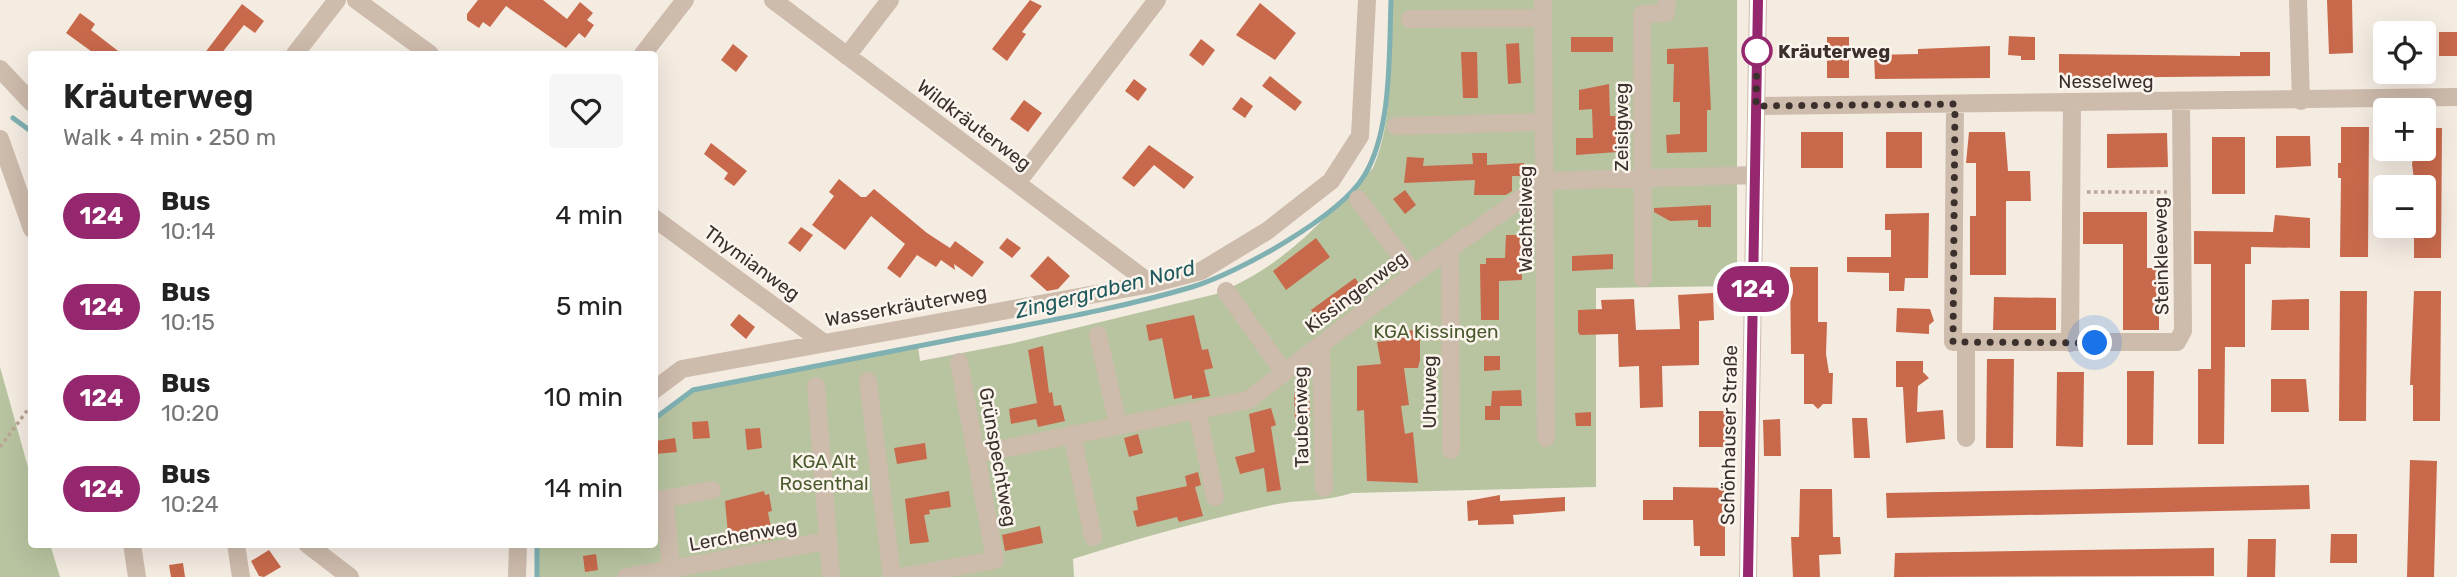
<!DOCTYPE html>
<meta charset="utf-8">
<style>
body{margin:0;font-family:Rubik,sans-serif;background:#f6f6f6;color:#222;height:100vh;display:flex;flex-direction:column;font-size:26px;white-space:nowrap}
*{box-sizing:border-box;margin:0}
p{font-size:23px;color:#767676}
.icon{flex:none;width:38px;height:38px;fill:none;stroke:currentColor;stroke-width:2;stroke-linecap:round;stroke-linejoin:round}
.map{position:relative;flex:1;overflow:hidden}
.panel{position:absolute;left:28px;top:51px;width:630px;height:497px;display:flex;flex-direction:column;background:#fff;border-radius:7px;box-shadow:0 7px 28px #0002}
.panel>*{flex:none}
.badge{padding:0 14px;border-radius:23px;font-size:24px;line-height:46px}
.controls{position:absolute;left:2373px;top:21px;display:grid;gap:14px}
.controls a{display:grid;place-items:center;width:63px;height:63px;border-radius:7px;background:#fff;box-shadow:0 7px 28px #0002;font-size:35px}
.you{position:absolute;width:35px;height:35px;margin:-18px;border:5px solid #fff;border-radius:50%;background:#1a73e8;box-shadow:0 0 0 10px #1a73e833}
.map>.badge{position:absolute;translate:-50% -50%;box-shadow:0 0 0 4px #fff}
.round{display:grid;place-items:center;flex:none;width:74px;height:74px;border-radius:7px;background:#f6f6f6}
.headline{display:flex;align-items:center;justify-content:space-between;height:119px;padding:0 35px}
h1{font-size:33px;font-weight:600;line-height:52px}
ul{padding:0;list-style:none}
li{display:flex;align-items:center;gap:21px;height:91px;padding:0 35px}
li div{flex:1}
li b{display:block;font-size:26px}
li em{font-style:normal}
li .badge{min-width:77px;font-weight:700;text-align:center}
.map>svg:first-child{display:block}
.green{fill:#b8c4a0}
.lines{fill:none;stroke-linecap:round;stroke-linejoin:round}
.stream{stroke:#7fb0b2;stroke-width:5}
.building{fill:#c8694b}
.path{stroke:#b9a596;stroke-width:3.5;stroke-dasharray:3.5 3.5;stroke-linecap:butt}
.minor{stroke:#cdbbac;stroke-width:18}
.line-casing{stroke:#fff;stroke-width:16}
.line{stroke:#95276e;stroke-width:10}
.walk{stroke:#3b302b;stroke-width:7;stroke-dasharray:0 12.6}
.stop-dot{fill:#fff;stroke:#95276e;stroke-width:3.5}
.labels{text-anchor:middle;dominant-baseline:central;stroke-width:5;stroke-linejoin:round;paint-order:stroke}
.stop-label{font-size:19px;font-weight:bold;fill:#3b302b;stroke:#fbf5ee;text-anchor:start}
.street-label{font-size:19px;fill:#3b302b;stroke:#fbf5ee}
.park-label{font-size:19px;fill:#4a5a2e;stroke:#fbf5ee}
.water-label{font-size:21px;font-style:italic;fill:#1f5a5e;stroke:#fbf5ee}
</style>
<div class="map">
<svg width="2457" height="577" viewBox="0 0 2457 577">
<rect width="100%" height="100%" fill="#f4ebe1"/>
<!-- green -->
<path class="green" d="M1392,0H1737V286L1596,288V487L1352,493C1326,502 1299,499 1272,505C1205,520 1139,538 1073,559L1074,577H537V544H654L655,419L693,390L918,346L920,361L1014,343L1216,294C1288,264 1320,222 1373,168C1395,118 1389,54 1392,0Z
M0,367L31,478L32,544H50L60,577H0Z"/>
<g class="lines">
<!-- stream -->
<path class="stream" d="M13,118L32,132
M654,419L693,390C787,372 881,353 975,335C1047,321 1121,308 1192,287C1238,273 1339,217 1364,176C1392,131 1389,53 1391,0
M537,577V544"/>
</g>
<!-- building -->
<path class="building" d="M478,0H543L567,19L580,2L593,13L587,20L594,25L585,38L579,33L566,48L506,6L490,27L483,22L479,28L467,20V14Z
M1030,0L1042,6L1022,32L1026,34L1007,61L992,49Z
M2327,0H2352L2353,53L2329,54Z
M1260,3L1296,33L1275,60L1236,35Z
M242,4L264,21L255,33L244,25L221,54H204Z
M80,13L95,24L91,30L122,54H95L66,33Z
M2439,32H2457V56H2439Z
M2009,36L2035,37V60H2021V56L2008,55Z
M1571,37H1613V52H1571Z
M1827,37H1849V78H1827Z
M1201,39L1215,50L1203,66L1189,55Z
M1519,43L1521,83L1508,84L1506,44Z
M733,44L748,56L736,72L721,60Z
M1990,46V78L1875,79L1874,55L1918,54V49Z
M1708,47L1711,110H1707V152L1667,153L1666,135L1680,134V102H1673L1674,64H1667V49Z
M1461,52H1477L1478,98H1463Z
M2240,52H2270V76L2059,78V54L2240,56Z
M1270,76L1302,102L1295,111L1262,86Z
M1134,79L1147,89L1138,101L1125,91Z
M1609,84L1610,116H1616L1617,152L1576,155V138H1593L1592,109L1579,110V90Z
M1241,97L1253,106L1245,118L1232,109Z
M1024,100L1042,113L1028,132L1010,119Z
M2341,127H2369L2368,257H2340L2341,178H2338V163H2341Z
M2424,128H2442L2441,258H2414V226H2424V187H2415L2412,164L2415,149H2424Z
M1801,132H1843V168H1801Z
M1886,132H1922V168H1886Z
M1969,132H2005L2008,171H2030L2031,201H2006V275H1970V216H1976V163H1966Z
M2167,133L2168,167L2107,168V134Z
M2276,136H2310L2311,166L2276,168Z
M2212,137H2245V194H2212Z
M711,143L747,171L734,186L724,179L728,173L704,154Z
M1149,145L1194,177L1184,189L1154,165L1134,187L1122,178Z
M1472,153H1487V165L1524,163L1525,176H1512V191L1506,195H1474L1475,180L1404,183L1407,157L1424,158L1423,166L1473,164Z
M839,179L861,197H866L874,189L927,233L950,248L955,241L984,262L972,277L954,264L955,270L941,260L936,267L917,255L900,278L887,268L905,244L871,216L845,250L812,225L834,196L829,192Z
M1405,190L1416,205L1405,214L1393,199Z
M1711,205V227H1698V220L1670,221L1654,212V208Z
M2083,212H2147V268H2159V330H2123V244H2083Z
M1929,213L1928,278H1905L1904,291H1889V273L1847,272V257H1891V230H1885V214Z
M2275,215L2310,218V248L2251,247V264H2245V347H2225L2224,444H2198V369H2211V264H2194V231L2273,232Z
M801,227L813,235L800,252L788,243Z
M1506,235H1520L1522,280L1499,281V320H1481L1480,264H1486V258H1505Z
M1007,238L1021,248L1012,258L999,248Z
M1316,238L1330,257L1286,290L1273,271Z
M1613,254V269L1572,271V256Z
M1048,256L1070,276L1058,289L1047,291L1030,276Z
M1790,267H1818V322H1827L1826,354L1829,373H1833L1832,404H1823L1818,409L1813,404H1804V354H1791Z
M1355,278L1367,294L1320,323L1311,310Z
M2340,291H2367L2366,421H2339Z
M2414,291H2441L2440,421H2413V385H2410Z
M1713,293L1714,320L1699,321V365L1662,366L1663,407L1640,408L1639,366L1619,367L1618,334L1580,335L1578,332V310L1602,309L1601,300L1634,299L1636,330L1680,329L1678,295Z
M1994,297L2056,298V330H1993Z
M2309,299V330H2271L2272,300Z
M1897,308L1930,309L1934,321L1929,325V334L1896,332Z
M739,314L755,327L746,339L730,325Z
M1194,315L1202,350L1208,349L1213,368L1204,370L1210,396L1192,399V395L1174,399L1162,338L1149,341L1146,325Z
M1420,329V360L1418,368H1404L1409,405L1401,406L1405,434L1413,432L1418,483L1367,481L1364,410L1357,411V366L1381,364L1377,342L1387,341L1386,334Z
M1043,346L1049,393L1052,392L1054,406L1061,405L1065,421L1038,427L1036,419L1011,424L1009,409L1037,403L1028,350Z
M1484,356H1500V370L1484,371Z
M1987,359H2014L2013,448H1986Z
M1896,361H1923V372L1929,378L1918,386L1917,412L1943,410L1945,439L1906,443L1903,387H1896Z
M2127,371H2154L2153,445H2127Z
M2057,372H2084L2083,447L2056,446Z
M2271,379H2306L2309,412H2271Z
M1521,390L1522,406H1500V420H1485V406H1491L1492,391Z
M1309,393L1310,419L1295,420L1294,394Z
M1271,408L1276,425L1271,427L1281,490L1267,492L1264,468L1240,474L1235,457L1255,452L1249,414Z
M1699,411H1728V447H1699Z
M1591,412V426H1576L1575,413Z
M1852,418H1867L1870,458H1854Z
M1780,419L1781,456H1764L1763,420Z
M708,421L710,438L693,439L692,422Z
M760,428L762,448L747,450L745,429Z
M1138,434L1143,453L1129,457L1124,438Z
M675,438L677,452L656,454V441Z
M925,443L927,459L897,464L894,448Z
M2410,460L2437,461L2434,577H2407Z
M1198,472L1201,485L1195,487L1203,516L1179,522L1177,517L1137,527L1133,511L1138,510L1136,497L1187,486L1185,476Z
M2309,485L2310,509L1887,518L1886,493Z
M1673,487L1733,488L1732,503L1725,502V556H1700V546H1694L1693,520H1643V500H1673Z
M1800,489H1832L1833,537H1840L1841,554L1819,555L1820,577H1793L1791,537H1799Z
M764,491L765,495L769,494L772,511L768,512L773,539L729,545L725,501Z
M949,491L951,507L929,510L930,514L924,515L929,542L910,544L905,499Z
M1500,495V501L1565,497V511L1513,515L1514,524L1478,525V520L1468,521L1467,501Z
M1040,526L1043,543L1005,551L1002,535Z
M2331,534H2357V563H2330Z
M2248,539H2276L2275,577H2247Z
M2214,548V576L1894,577L1895,553Z
M269,550L281,567L264,577L259,576L251,561Z
M596,554L598,570L585,572L583,556Z
M183,563L185,577H171L169,565Z"/>
<g class="lines">
<!-- path -->
<path class="path" d="M2087,192H2167
M0,447L32,404"/>
<!-- minor -->
<path class="minor" d="M356,0L430,54
M773,0L1151,284
M1543,0L1546,438
M2298,0L2301,101
M1410,19L1543,18
M295,54L337,0
M643,54L685,0
M847,56L890,0
M0,69L32,103
M1955,104L1953,342H1966
M1756,106L2457,97
M1396,126L1544,122
M0,139L32,229
M1017,183L1157,0
M1358,199L1414,274
M654,218L824,343
M1450,249L1451,450
M1643,278L1642,14L1666,13L1667,0
M1226,291L1283,371
M1098,335L1118,425
M2070,343L2072,102
M1321,345L1324,488
M868,381L892,577
M816,386L831,577
M654,390L682,369L1151,284L1201,271L1267,231L1331,181L1360,136L1367,0
M1197,410L1215,497
M1072,434L1093,537
M1966,438V342H2177L2183,331L2181,102
M977,454L1248,400L1414,274L1546,181L1755,175
M665,499L671,569
M654,501L712,490
M132,544L137,577
M236,544L241,577
M307,544L350,577
M517,577L518,544
M626,577L826,541
M900,577L995,560L959,362
M1748,577L1758,0"/>
</g>
<g class="lines">
<defs>
<path id="line" d="M1748,577L1758,0"/>
</defs>
<!-- line casing -->
<use href="#line" class="line-casing"/>
<!-- line -->
<use href="#line" class="line"/>
<!-- walk -->
<path class="walk" d="M1757,51L1756,106L1955,104L1953,342L2095,343"/>
</g>
<!-- markers -->
<circle class="stop-dot" cx="1757" cy="51" r="14"/>
<g class="labels">
<!-- stop labels -->
<g class="stop-label">
<text x="1778" y="51">Kräuterweg</text>
</g>
<!-- street labels -->
<g class="street-label">
<text x="2106" y="81">Nesselweg</text>
<text transform="translate(974 125) rotate(37)">Wildkräuterweg</text>
<text transform="translate(1621 127) rotate(-90)">Zeisigweg</text>
<text transform="translate(1525 219) rotate(-90)">Wachtelweg</text>
<text transform="translate(2161 256) rotate(-91)">Steinkleeweg</text>
<text transform="translate(752 263) rotate(36)">Thymianweg</text>
<text transform="translate(1356 292) rotate(-37)">Kissingenweg</text>
<text transform="translate(906 306) rotate(-10)">Wasserkräuterweg</text>
<text transform="translate(1429 392) rotate(-90)">Uhuweg</text>
<text transform="translate(1301 417) rotate(-91)">Taubenweg</text>
<text transform="translate(1729 435) rotate(-89)">Schönhauser Straße</text>
<text transform="translate(998 457) rotate(80)">Grünspechtweg</text>
<text transform="translate(743 535) rotate(-10)">Lerchenweg</text>
</g>
<!-- park labels -->
<g class="park-label">
<text x="1436" y="331">KGA Kissingen</text>
<text x="824" y="461">KGA Alt<tspan x="824" dy="22">Rosenthal</tspan></text>
</g>
<!-- water labels -->
<g class="water-label">
<text transform="translate(1105 289) rotate(-14)">Zingergraben Nord</text>
</g>
</g>
</svg>
<div class="controls">
<a><svg class="icon" aria-label="locate" viewBox="0 0 24 24"><circle cx="12" cy="12" r="6"/><path d="M12 2v4M12 18v4M2 12h4M18 12h4"/></svg></a>
<a>+</a>
<a>−</a>
</div>
<div class="you" style="left:2095px;top:343px"></div>
<b class="badge" style="left:1753px;top:289px;background:#95276e;color:#fff">124</b>
<section class="panel">
<div class="headline"><div><h1>Kräuterweg</h1><p>Walk · 4 min · 250 m</p></div><a class="round"><svg class="icon" aria-label="heart" viewBox="0 0 24 24"><path d="M12 20l-8-8c-3-5 5-10 8-4 3-6 11-1 8 4z"/></svg></a></div>
<ul>
<li><span class="badge" style="background:#95276e;color:#fff">124</span><div><b>Bus</b><p>10:14</p></div><em>4 min</em></li>
<li><span class="badge" style="background:#95276e;color:#fff">124</span><div><b>Bus</b><p>10:15</p></div><em>5 min</em></li>
<li><span class="badge" style="background:#95276e;color:#fff">124</span><div><b>Bus</b><p>10:20</p></div><em>10 min</em></li>
<li><span class="badge" style="background:#95276e;color:#fff">124</span><div><b>Bus</b><p>10:24</p></div><em>14 min</em></li>
</ul>
</section>
</div>
